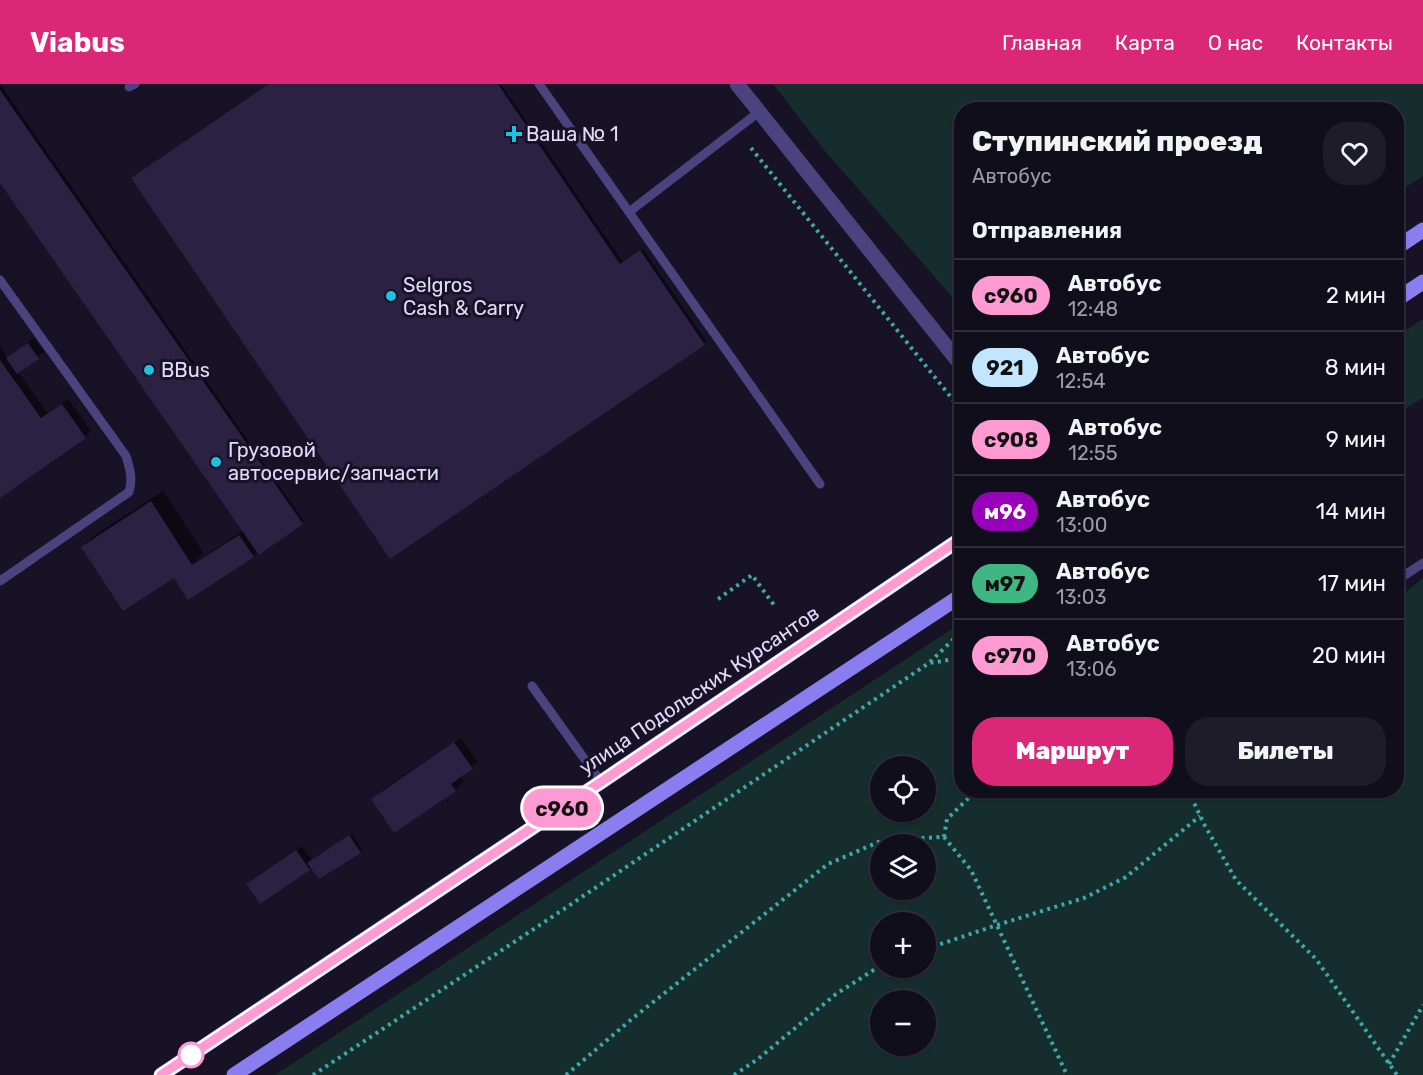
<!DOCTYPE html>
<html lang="ru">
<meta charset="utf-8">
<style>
body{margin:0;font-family:Rubik,sans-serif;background:#1e1c29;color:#f1f3f6;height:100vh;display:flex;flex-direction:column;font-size:22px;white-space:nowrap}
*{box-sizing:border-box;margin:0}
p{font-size:20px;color:#9c9ca3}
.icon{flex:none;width:33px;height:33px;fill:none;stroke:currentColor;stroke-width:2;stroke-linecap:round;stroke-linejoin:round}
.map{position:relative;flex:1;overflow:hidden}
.side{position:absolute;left:954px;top:18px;width:450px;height:696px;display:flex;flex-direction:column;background:#110e1c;border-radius:24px;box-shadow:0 2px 4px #0004,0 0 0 2px #302e3b}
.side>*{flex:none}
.badge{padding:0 12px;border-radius:20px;font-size:21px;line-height:39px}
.controls{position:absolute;left:870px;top:672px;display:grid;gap:12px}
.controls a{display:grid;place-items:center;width:66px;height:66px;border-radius:50%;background:#110e1c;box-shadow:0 2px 4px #0004,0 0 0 2px #302e3b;font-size:30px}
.map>.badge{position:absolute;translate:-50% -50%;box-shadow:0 0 0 3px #fff}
h2{padding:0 18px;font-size:22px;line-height:54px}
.round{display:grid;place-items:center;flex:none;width:63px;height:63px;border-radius:24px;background:#1e1c29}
.summary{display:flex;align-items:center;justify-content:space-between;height:102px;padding:0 18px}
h1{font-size:28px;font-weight:800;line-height:45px}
.action{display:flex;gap:12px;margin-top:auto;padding:12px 18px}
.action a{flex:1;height:69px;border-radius:24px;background:#db2777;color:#fff;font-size:24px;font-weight:800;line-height:69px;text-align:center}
.action a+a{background:#1e1c29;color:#f1f3f6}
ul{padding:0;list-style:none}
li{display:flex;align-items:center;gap:18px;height:72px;padding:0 18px;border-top:2px solid #302e3b}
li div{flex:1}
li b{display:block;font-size:22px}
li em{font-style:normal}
li .badge{min-width:66px;font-weight:700;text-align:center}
header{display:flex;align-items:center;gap:36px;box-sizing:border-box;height:84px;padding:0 30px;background:#db2777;color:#fff}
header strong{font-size:28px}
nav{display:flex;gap:33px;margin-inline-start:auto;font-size:21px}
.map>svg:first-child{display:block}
.green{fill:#162d2e;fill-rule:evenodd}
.shadow{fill:#0007}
.building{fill:#2a2143}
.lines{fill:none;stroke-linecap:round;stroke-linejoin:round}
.path{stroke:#3fa8aa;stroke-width:4;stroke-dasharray:3 4.5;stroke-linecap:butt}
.lane{stroke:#4a437e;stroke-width:9}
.street{stroke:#4a437e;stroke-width:15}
.secondary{stroke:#897def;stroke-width:15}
.line-casing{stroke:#fff;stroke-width:14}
.line{stroke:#ff9ad2;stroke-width:9}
.poi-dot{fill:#1ec0e3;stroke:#171225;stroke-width:2}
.stop-dot{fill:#fff;stroke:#ff9ad2;stroke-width:3}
.labels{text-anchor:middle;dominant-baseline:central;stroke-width:6;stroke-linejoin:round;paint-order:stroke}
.poi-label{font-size:20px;fill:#e1dbfa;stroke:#171225;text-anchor:start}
.street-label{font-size:20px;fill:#e1dbfa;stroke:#171225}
</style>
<header>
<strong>Viabus</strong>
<nav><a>Главная</a><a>Карта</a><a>О нас</a><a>Контакты</a></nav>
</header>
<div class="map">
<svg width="1423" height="991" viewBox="0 0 1423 991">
<rect width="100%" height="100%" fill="#171225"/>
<!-- green -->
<path class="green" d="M773,0H1423V92L1397,109L1396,26H962L961,223L825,67Z
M1423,235V314L1397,330V252Z
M1423,494V991H275L961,539L962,706H1396L1397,515ZM926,682V728H880V682ZM880,760H926V806H880ZM926,838V884H880V838ZM880,916H926V962H880Z"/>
<!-- shadow -->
<path class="shadow" d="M0,0L304,437L258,467L253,472L174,491L83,463L95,451L163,407L203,468L196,476L197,477L244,446L0,96Z
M270,0H501L623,178L643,165L706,257L390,473Z
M34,254L44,268L18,288L48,330L68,315L91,347L85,353L0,412V262L8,274Z
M461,654L478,678L460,692L464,697L455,706L373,715L382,706Z
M352,750L362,765L360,768L311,782L309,785L248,800L254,794L302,762L312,776Z"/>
<!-- building -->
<path class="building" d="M269,0H498L620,180L640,166L705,261L390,475L131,94Z
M0,6L303,440L259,471L0,99Z
M28,259L39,275L17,290L6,274Z
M0,276L41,334L62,320L86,354L0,414Z
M151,417L192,481L239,451L254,473L188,516L174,494L123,527L81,463Z
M454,658L473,685L451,700L456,707L394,749L371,715Z
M349,751L361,769L319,795L307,779Z
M296,766L310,786L260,820L246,800Z"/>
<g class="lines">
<!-- path -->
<path class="path" d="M751,64L962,327
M718,515L752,491L774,521
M930,578L962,547
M1188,706L1204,740L1236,796L1316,875L1397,991
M944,753L971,786L1067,991
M926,865L997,841L1084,814L1126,793L1200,732
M1389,980L1423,921
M313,991L561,827L929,579L962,574
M566,991L633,934L828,780L883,756L944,753L947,735L977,706
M734,991L758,975L836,910L880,882"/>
<!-- lane -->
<path class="lane" d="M539,0L820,400
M129,3L135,0
M629,128L759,28
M0,196L126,372C130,385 133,395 129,408L0,497
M1396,497L1423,479
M532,602L601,698"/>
<!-- street -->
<path class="street" d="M737,0L962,282"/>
<!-- secondary -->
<path class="secondary" d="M1396,164L1423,146
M1396,216L1423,198
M161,991L601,698L962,454
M234,991L962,511"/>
</g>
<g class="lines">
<defs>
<path id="line" d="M161,991L601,698L962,454"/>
</defs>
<!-- line casing -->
<use href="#line" class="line-casing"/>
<!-- line -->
<use href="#line" class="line"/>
</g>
<!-- markers -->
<g class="poi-dot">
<path d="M511 41h6v6h6v6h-6v6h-6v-6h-6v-6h6z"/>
<circle cx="391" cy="212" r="6"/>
<circle cx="149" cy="286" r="6"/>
<circle cx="216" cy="378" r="6"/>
</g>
<circle class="stop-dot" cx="191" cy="971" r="12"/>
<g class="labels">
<!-- poi labels -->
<g class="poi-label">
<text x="526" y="50">Ваша № 1</text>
<text x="403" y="201">Selgros<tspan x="403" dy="23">Cash &amp; Carry</tspan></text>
<text x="161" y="286">BBus</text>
<text x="228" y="366">Грузовой<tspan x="228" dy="23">автосервис/запчасти</tspan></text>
</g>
<!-- street labels -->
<g class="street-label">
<text transform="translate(699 606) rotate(-34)">улица Подольских Курсантов</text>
</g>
</g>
</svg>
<div class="controls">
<a><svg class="icon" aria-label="locate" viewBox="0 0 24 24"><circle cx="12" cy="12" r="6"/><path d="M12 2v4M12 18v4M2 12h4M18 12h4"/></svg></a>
<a><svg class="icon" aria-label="layers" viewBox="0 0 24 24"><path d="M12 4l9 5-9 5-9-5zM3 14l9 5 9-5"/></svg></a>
<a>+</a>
<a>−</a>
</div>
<b class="badge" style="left:562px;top:724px;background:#ff9ad2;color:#111">с960</b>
<section class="side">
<div class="summary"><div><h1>Ступинский проезд</h1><p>Автобус</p></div><a class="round"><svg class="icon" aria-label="heart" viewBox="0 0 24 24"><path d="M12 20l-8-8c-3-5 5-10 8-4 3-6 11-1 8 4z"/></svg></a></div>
<h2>Отправления</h2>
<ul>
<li><span class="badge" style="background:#ff9ad2;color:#111">с960</span><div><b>Автобус</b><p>12:48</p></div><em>2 мин</em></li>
<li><span class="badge" style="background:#c2e6ff;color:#111">921</span><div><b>Автобус</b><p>12:54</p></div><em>8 мин</em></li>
<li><span class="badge" style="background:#ff9ad2;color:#111">с908</span><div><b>Автобус</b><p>12:55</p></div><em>9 мин</em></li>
<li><span class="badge" style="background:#9900b9;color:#fff">м96</span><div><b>Автобус</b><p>13:00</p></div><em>14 мин</em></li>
<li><span class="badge" style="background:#3eb782;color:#111">м97</span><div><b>Автобус</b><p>13:03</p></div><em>17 мин</em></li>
<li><span class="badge" style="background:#ff9ad2;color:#111">с970</span><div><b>Автобус</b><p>13:06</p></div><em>20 мин</em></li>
</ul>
<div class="action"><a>Маршрут</a><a>Билеты</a></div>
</section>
</div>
